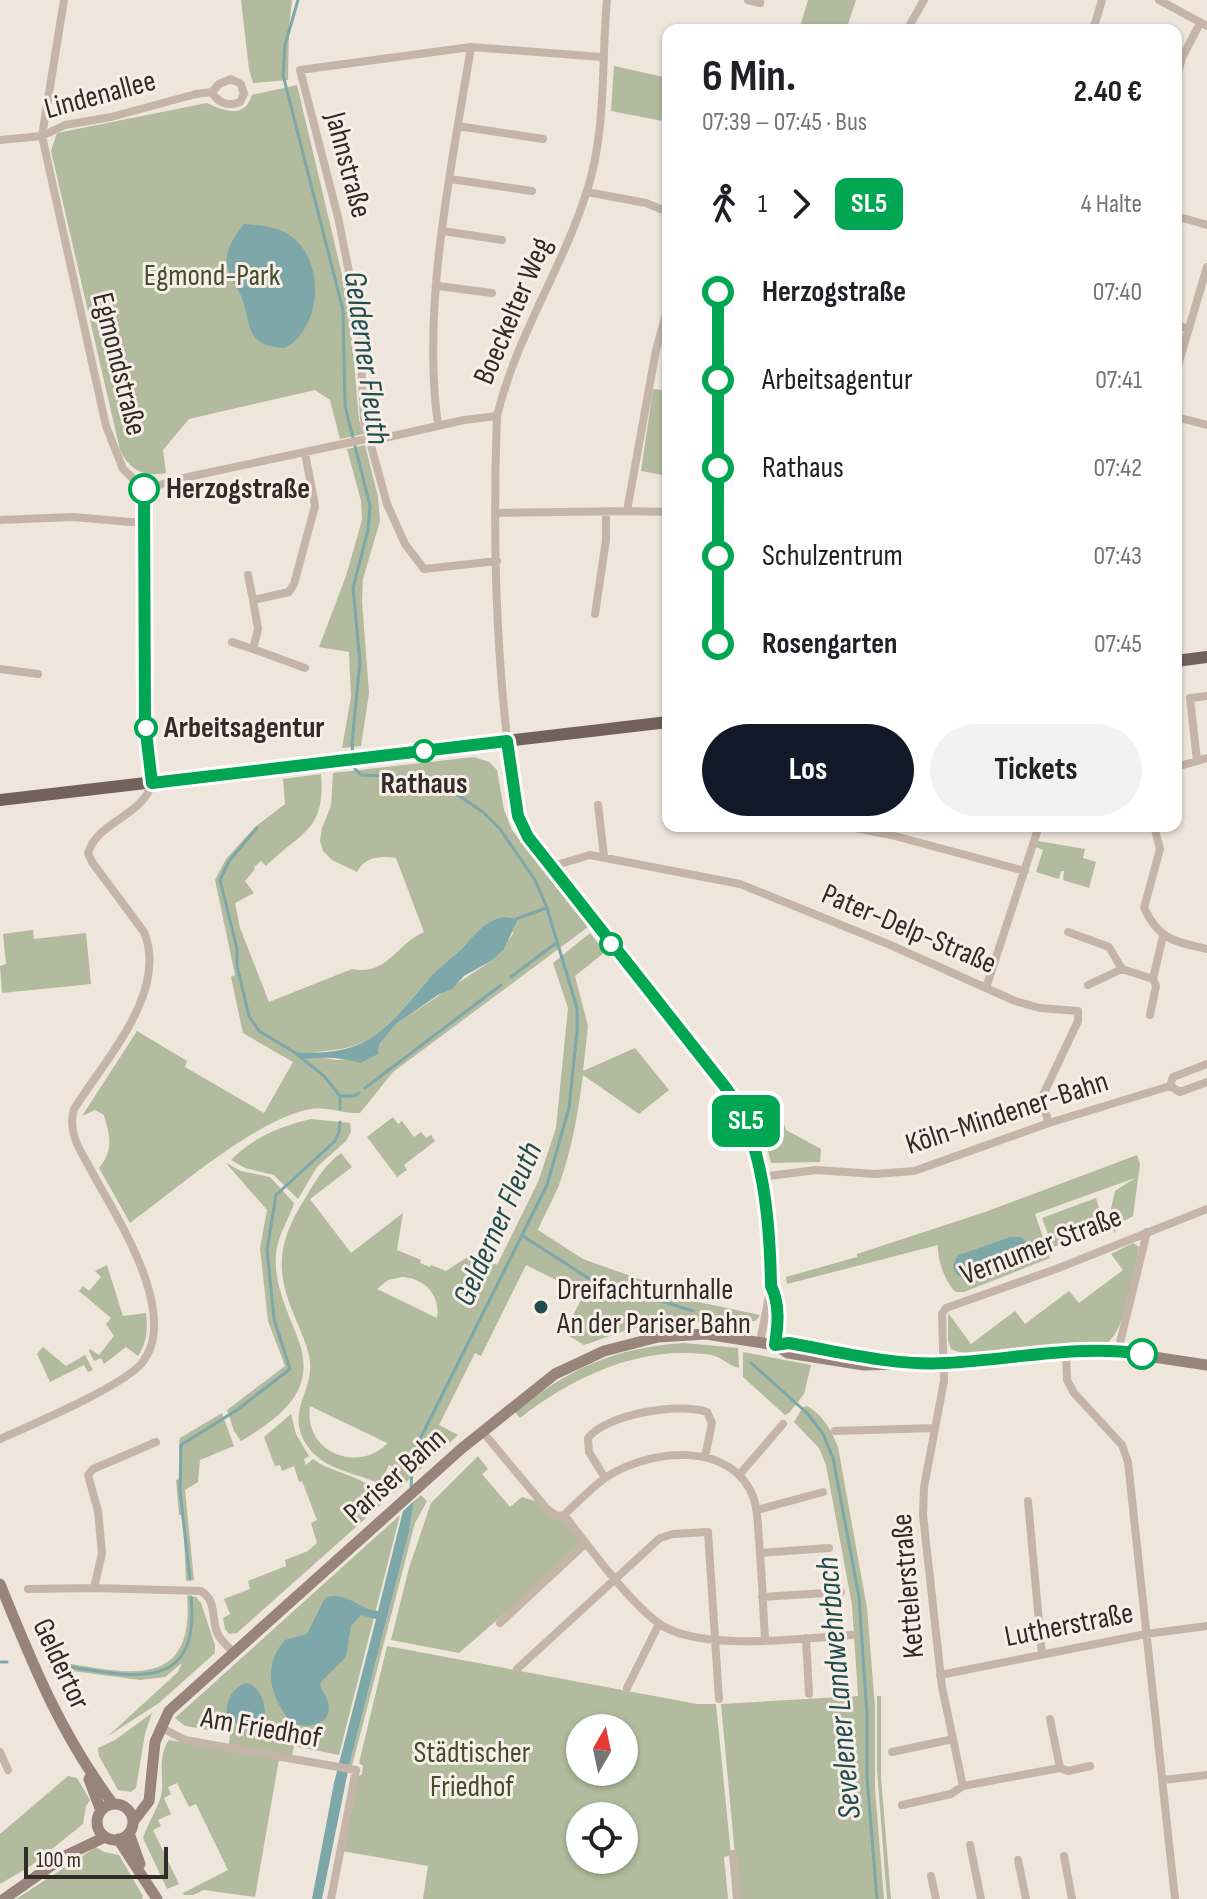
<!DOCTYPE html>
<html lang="de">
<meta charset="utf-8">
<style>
body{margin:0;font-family:"Sofia Sans Condensed",sans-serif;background:#f2f2f2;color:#202124;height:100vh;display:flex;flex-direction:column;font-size:30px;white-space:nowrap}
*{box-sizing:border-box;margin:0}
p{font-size:26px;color:#757577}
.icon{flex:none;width:44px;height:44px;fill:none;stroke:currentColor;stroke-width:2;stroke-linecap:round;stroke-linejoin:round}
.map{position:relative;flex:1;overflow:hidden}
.drawer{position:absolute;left:662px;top:24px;width:520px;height:808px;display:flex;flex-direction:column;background:#fff;border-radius:16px;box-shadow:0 2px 6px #0004}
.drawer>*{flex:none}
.badge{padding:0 16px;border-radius:12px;font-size:28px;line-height:52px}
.needle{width:52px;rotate:9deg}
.fabs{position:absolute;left:566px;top:1714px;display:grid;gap:16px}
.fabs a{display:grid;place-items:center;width:72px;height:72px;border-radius:50%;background:#fff;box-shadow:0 2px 6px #0004;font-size:40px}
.scale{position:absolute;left:24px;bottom:20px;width:144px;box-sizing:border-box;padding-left:8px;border:4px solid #332b28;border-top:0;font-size:22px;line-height:28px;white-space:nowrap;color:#332b28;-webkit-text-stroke:6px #f7efe7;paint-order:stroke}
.map>.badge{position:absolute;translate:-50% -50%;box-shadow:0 0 0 4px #fff}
.legs{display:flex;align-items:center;gap:12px;height:88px;padding:0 40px;font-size:26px}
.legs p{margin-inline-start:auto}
.headline{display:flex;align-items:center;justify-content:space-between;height:136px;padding:0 40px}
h1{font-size:44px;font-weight:700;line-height:60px}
.action{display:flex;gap:16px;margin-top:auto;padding:16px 40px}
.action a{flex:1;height:92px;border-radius:48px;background:#111827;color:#fff;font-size:32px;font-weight:700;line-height:92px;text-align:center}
.action a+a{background:#f2f2f2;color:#202124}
ul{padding:0 40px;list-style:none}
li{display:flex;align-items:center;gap:28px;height:88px;font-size:30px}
li i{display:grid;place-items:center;width:12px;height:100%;margin:0 10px;background:currentColor}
li i::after{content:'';width:20px;height:20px;margin:-10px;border:6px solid;border-radius:50%;background:#fff}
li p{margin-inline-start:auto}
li:first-child i{background:linear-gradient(#0000 50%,currentColor 0)}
li:last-child i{background:linear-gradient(currentColor 50%,#0000 0)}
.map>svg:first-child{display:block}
.green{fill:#b2bb9d;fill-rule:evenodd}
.water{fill:#7da7a8}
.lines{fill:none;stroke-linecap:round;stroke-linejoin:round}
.stream{stroke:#7da7a8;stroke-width:3}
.street{stroke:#c5b5a9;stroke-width:8}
.secondary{stroke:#98847a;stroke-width:11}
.primary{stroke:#73625a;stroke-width:12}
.line-1-casing{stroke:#fff;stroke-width:18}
.line-1{stroke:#00a651;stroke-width:12}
.stop-1-dot{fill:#fff;stroke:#00a651;stroke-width:4}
.poi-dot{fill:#224d4f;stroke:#f7efe7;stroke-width:3}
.labels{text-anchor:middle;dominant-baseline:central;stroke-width:6;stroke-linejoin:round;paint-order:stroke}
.street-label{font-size:30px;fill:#332b28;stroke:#f7efe7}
.park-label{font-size:30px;fill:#434e2e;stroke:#f7efe7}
.stop-label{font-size:30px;font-weight:bold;fill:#332b28;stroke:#f7efe7;text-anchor:start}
.poi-label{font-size:30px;fill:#332b28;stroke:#f7efe7;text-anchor:start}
.water-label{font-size:32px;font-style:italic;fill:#224d4f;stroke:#f7efe7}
</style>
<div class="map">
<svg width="1207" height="1899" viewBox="0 0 1207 1899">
<rect width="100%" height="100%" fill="#eee5db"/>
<!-- green -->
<path class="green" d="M241,0H292L289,28L288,80L253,83L249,69Z
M808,0H856L846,30H799Z
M614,66L668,78V122L611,111Z
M297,85L349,304L359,420L364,434L340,439L330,400L315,390L189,419L163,450L166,473C144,477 130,471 120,450L51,151L57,133L207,103C224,111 245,119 252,95Z
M653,389L668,391V476L641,471Z
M365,445L378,497L380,521L363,579L362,601L369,693L361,746L342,748L351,697L349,652L319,647L346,576L362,520L361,501L347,449Z
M474,757L489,762L497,770L504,810L512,830L588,927L393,1072L360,1113C341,1114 327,1105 306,1110C253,1122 175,1190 130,1223L99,1168C114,1150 110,1136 104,1115L95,1110L82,1116L137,1031L187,1061L185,1067L264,1113L293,1062L243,1033L231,977L235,975L215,880L226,859L255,827L285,804L283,779L321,774C326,832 300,832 266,866L261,861L254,867L255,869L245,881L254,893L235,903L240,928L269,1002L352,969C388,976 396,944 424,932L396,858C380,856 366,856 357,872L332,860L323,851L320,841L322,828L331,806L333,773ZM503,917L509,919L513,934L491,961L396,1024L378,1044L356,1062L349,1059L336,1060L296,1053C377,1050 378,1037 428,980C438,969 450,960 460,950C475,936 481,922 503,917Z
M1038,841L1085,849L1083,858L1096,862L1089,888L1063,880L1064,871H1061L1059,879L1036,872L1043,850L1036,847Z
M33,930L34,939L86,933L91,984L2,993L0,966L6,964L3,934Z
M590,933L605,952L575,976L588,1026L583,1071L635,1048L669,1090L639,1114L583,1075C578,1113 572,1149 559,1185C553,1200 544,1215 538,1230L583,1259L698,1300V1302L760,1315L756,1321L663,1323L630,1329L584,1345L564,1333L584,1294L526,1265L481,1356L475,1353L439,1425L458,1435L394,1493L384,1486L393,1467L389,1465L380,1484C355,1472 322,1470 306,1444C286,1411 313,1392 310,1362C308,1346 300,1330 294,1315C275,1270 278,1242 304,1200C315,1182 324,1165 341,1153L352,1167L310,1199L351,1253L403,1213L397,1250L421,1260L420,1263L430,1267L431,1265L446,1271L472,1254L497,1265L538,1182L556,1128L568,1008L553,963ZM402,1277C424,1278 441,1295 437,1318L377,1289L388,1280ZM310,1406L387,1443V1444C356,1474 303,1451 310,1406Z
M781,1115L786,1130L821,1149L820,1162L771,1163L763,1131Z
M393,1117L398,1124L402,1121L414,1137L421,1132L426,1138L431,1135L435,1141L404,1165L407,1170L397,1177L367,1137Z
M311,1119L350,1123L351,1132L346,1141L317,1167L298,1199L274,1175L245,1168L231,1160C250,1139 283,1125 311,1119Z
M1137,1155L1140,1164L1133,1216L1122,1222L1114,1233L1111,1209L1115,1191L1135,1178L1035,1214L1050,1258L964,1292H956C945,1283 937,1258 938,1245L787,1284L786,1277L857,1257V1254L985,1212Z
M226,1163L241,1171L270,1177L294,1203C286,1228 274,1238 276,1268C278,1293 289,1315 298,1339C318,1390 281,1417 241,1441L234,1431L227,1410L285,1366L268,1321L260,1248L267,1210Z
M1096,1198L1105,1228L1053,1247L1042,1218Z
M1133,1243L1139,1247C1134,1270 1126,1330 1107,1343C1079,1345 969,1361 951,1349L948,1340V1313L971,1344L1015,1311L1025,1324L1069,1291L1079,1303L1123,1270L1111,1254Z
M107,1265L123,1316L146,1313C148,1329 147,1343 138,1356L126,1347L104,1364L101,1358L94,1361L89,1351L90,1349L99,1355L114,1336L106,1324L111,1318L79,1291L83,1286L89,1291L101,1277L95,1271Z
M684,1343L738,1348L739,1368C729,1366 722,1357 711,1355C640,1345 575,1376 520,1418L515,1412C570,1368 613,1348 684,1343Z
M43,1347L66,1366L85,1355L93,1370L88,1372L84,1365L50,1382L37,1354Z
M743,1352L811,1365L804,1394L789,1413L785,1415L743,1377Z
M807,1406C822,1414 832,1431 838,1447L867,1608L875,1707V1789L884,1899H739L721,1704L858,1696L852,1605L826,1465L819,1448L794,1422L803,1407Z
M222,1413L234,1446L200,1460L198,1482L185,1490L194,1580L186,1581L183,1515H179L176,1480L180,1479C182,1465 177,1449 180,1438Z
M291,1414L296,1434L309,1456L304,1459L306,1465L313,1459C333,1475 374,1476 384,1502L237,1633L229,1634L225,1629L223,1618L230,1614L224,1599L250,1589L248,1581L286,1566L285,1560L308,1551L317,1543L311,1523L317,1520L302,1481L299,1482L294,1466L282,1471L280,1465L275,1466L264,1437Z
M478,1456L488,1469L482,1474L510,1507L522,1497L535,1501L538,1498L547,1509L564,1515L586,1543L459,1653L391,1640L409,1568L431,1503Z
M421,1495L427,1501L415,1523L352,1766H349L409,1532L414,1501Z
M400,1515L339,1755L294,1746L292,1756L229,1744L230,1734L185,1726L175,1718Z
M187,1595L196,1597L201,1603L215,1645V1653L159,1703L108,1736L178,1672L182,1663L165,1677L140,1680L50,1668L46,1660C114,1669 196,1700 187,1595Z
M387,1646L697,1704H716L731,1855L724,1857L728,1899H423L428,1866L342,1851L356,1778L362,1774L363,1766L359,1763ZM580,1728H624V1772H580ZM580,1816H624V1860H580Z
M877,1696H881V1777L891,1899H887L877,1770Z
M152,1713L145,1734L136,1788L131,1792L118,1790L99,1756L98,1748L115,1740Z
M169,1740L279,1759L255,1897L204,1890L193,1895H184L183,1893L228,1870L196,1804L189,1807L177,1783L168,1787L171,1794L164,1798L171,1814L158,1820L161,1826L153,1830L179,1884L167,1889L143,1838C148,1822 161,1804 162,1790C163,1773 158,1756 169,1740Z
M68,1776L77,1778L90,1800L86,1806L83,1824L32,1865L0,1884V1834Z
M96,1847L104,1852L119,1855L143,1896L142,1899H16Z"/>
<!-- water -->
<path class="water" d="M244,224C258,225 275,226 288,234C326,258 323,327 285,348C245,346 252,327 242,298C239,290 233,283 230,275C221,256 232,239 244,224Z
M503,917L513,918L517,921L504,949L491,961L464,976L452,989L438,995L396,1024L379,1044L378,1054L360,1063C342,1057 323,1057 302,1059L294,1052C369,1057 384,1031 428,980C437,969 450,960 460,950C475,936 481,922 503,917Z
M1010,1237H1021L1027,1242V1256L1021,1262C1007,1267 965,1289 955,1272C951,1265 955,1260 959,1255Z
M414,1501L409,1532L349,1766L322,1899H312L334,1783L376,1619L361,1615L351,1626L346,1657L320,1683C321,1690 326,1695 328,1702C334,1726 304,1731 289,1720C270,1695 262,1666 285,1640L307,1634L325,1598C347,1590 358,1610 378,1611L403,1511Z
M247,1683C260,1687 265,1702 265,1715L256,1722L235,1723L227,1716C225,1702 233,1686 247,1683Z"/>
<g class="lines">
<!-- stream -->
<path class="stream" d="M298,0L285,45L283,75L343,310L345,406L370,506L368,530L353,588L360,662L352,742L353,757
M354,764L355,769L361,775L408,777L446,787L483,812L500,829L535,880L547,908L577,1008V1032L569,1108L547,1185L417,1445L413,1456L411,1487
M257,828L229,861L220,880L237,949V966L249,1016L259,1031L294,1052L324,1076L340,1096V1109
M516,919L546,908
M511,977L556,943
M365,1088L501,985
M340,1096H354L359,1093
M523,1236L588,1278L693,1311
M751,1363L807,1413L823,1434L833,1458L859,1597L867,1715V1777L877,1899
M190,1579L180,1491L181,1445L237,1410L290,1369L274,1319L267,1250L276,1195L335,1141L339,1132L340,1122
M0,1662H7
M51,1664C120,1673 202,1702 191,1597"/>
<!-- street -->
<path class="street" d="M64,0L42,136L106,426L123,469L144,489
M607,0C601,66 607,131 586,194C561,271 516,337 497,416C493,520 495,625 506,729C509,765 510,805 528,837L726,1088L743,1115L753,1138L761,1177L771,1286L760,1342
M748,0L760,3V0
M1159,0L1207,26
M907,30L924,0
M1093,30L1102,0
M1176,80L1182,58L1200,23
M458,126L543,139
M0,140L42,136L65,125L111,117L196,94L212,92L219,84L231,79L241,84L244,94L240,102C228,107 218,103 212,92
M450,179L532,191
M587,192L646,203L668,212
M1176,216L1207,225
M443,231L502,240
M438,286L492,293
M1176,325L1189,329
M1176,372L1207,267
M1176,417L1207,425
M438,425C421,306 452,165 471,47
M144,489L188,477L366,439L371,441L464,420L497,416
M627,511L668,512
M496,513L627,511L656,350L668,307
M0,520L73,517L142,523
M497,561L424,569L405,544L387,504L364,420L359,322L338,217L300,70L471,47L601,57
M248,575L253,600
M595,614L606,540V512
M232,642L253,649
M305,668L253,649L258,629L253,600L289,592L294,584L315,506L305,453
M0,669L38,674
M1197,761L1190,698L1207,696
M1176,767L1207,758
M598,805L604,856
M845,826L891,835L1025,871
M1154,826L1160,849L1144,908C1160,941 1174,941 1207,949
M550,867L590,855L740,884L888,944L1015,1001L1040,1008L1078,1011V1021L1043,1095V1105L1049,1123
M1068,932L1109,947L1122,969L1153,979
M1088,985L1122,969
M986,988L1039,826
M1150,1015L1156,986L1153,979L1163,936
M1170,1086L1180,1092L1207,1082
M761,1177L816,1170L875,1174L914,1171L1049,1123L1170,1086L1173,1077L1207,1064
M771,1286C780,1304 778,1325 775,1345
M1118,1351L1147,1232
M1066,1353L1067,1380L1074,1393L1122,1445L1128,1462L1175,1899
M482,1431L547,1509L557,1516L564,1515C589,1547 626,1598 657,1622C696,1653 803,1638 852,1635
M835,1431L935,1428
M0,1439C31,1425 121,1387 141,1364C182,1316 116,1216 92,1172C81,1151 67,1134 74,1109C104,1061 169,992 144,932L92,862L88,853C98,821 143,816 152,783L145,724L144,489
M739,1475L783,1424
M605,1478L589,1452L588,1438C607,1414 679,1402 707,1412L712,1423L705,1457
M1028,1501L1042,1655
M757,1510L823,1492
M564,1515C577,1503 590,1489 605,1478C648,1449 733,1439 754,1499C758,1512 758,1527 759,1541C762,1574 763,1607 765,1639
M760,1553L829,1548
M94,1588L102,1553L98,1511L88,1475L93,1469L156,1442
M28,1589L94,1588L201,1591C217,1601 211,1617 217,1632C219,1640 228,1646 233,1652
M762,1597L841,1592
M500,1623L586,1543
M806,1638L809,1694
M517,1669L660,1538L673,1534L708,1532L719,1699
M940,1675L1146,1634L1207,1626
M627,1688L659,1624
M1050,1719L1060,1768
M160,1727L185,1740L356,1770L331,1899
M0,1752L8,1770
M892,1752L953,1739
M1090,1766L1068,1771L1060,1768L963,1786L942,1687L923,1515L924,1487L944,1381L942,1314L946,1308L1056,1269L1207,1209
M1163,1780L1207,1775
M902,1805L951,1794L963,1786
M970,1845L981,1899
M733,1854L737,1899
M1064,1856L1072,1899
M1018,1860L1026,1899
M931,1876L936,1899"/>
<!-- secondary -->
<path class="secondary" d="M775,1345L788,1353L864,1365L944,1363L1107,1350L1207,1365
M0,1584C33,1665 60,1733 113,1804
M89,1779L101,1811
M97 1822a18 18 0 1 1 36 0a18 18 0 1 1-36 0Z
M133,1822L149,1801L155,1742L169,1711L461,1449L555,1374L604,1351L658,1337L706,1334L775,1345L789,1343L892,1363
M129,1833L140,1864
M118,1839L157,1899
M4,1899L65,1856L105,1837"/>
<!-- primary -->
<path class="primary" d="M1176,661L1207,657
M0,800L668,722"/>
</g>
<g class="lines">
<defs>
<path id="line-1" d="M144,489L145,724L152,783L507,741L518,816L528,837L726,1088C764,1139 770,1223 771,1286C780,1304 778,1325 775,1345L789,1343C841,1352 893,1366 946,1363C1011,1360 1077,1344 1142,1354"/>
</defs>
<!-- line-1 casing -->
<use href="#line-1" class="line-1-casing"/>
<!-- line-1 -->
<use href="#line-1" class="line-1"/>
</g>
<!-- markers -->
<g class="stop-1-dot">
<circle cx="144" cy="489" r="14"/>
<circle cx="146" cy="728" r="10"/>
<circle cx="424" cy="751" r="10"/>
<circle cx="611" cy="944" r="10"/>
<circle cx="1142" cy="1354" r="14"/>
</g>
<circle class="poi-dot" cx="541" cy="1307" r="8"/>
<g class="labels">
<!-- street labels -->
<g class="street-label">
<text transform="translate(100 95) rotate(-15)">Lindenallee</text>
<text transform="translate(348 165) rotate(75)">Jahnstraße</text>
<text transform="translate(513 311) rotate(-67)">Boeckelter Weg</text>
<text transform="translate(119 364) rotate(76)">Egmondstraße</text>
<text transform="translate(909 929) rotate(23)">Pater-Delp-Straße</text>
<text transform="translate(1007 1113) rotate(-18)">Köln-Mindener-Bahn</text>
<text transform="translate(1041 1246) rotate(-21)">Vernumer Straße</text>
<text transform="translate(395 1476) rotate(-42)">Pariser Bahn</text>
<text transform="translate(908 1586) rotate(-95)">Kettelerstraße</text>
<text transform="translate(1069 1625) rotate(-11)">Lutherstraße</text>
<text transform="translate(61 1664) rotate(65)">Geldertor</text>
<text transform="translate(261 1728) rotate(10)">Am Friedhof</text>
</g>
<!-- park labels -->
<g class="park-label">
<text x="212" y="276">Egmond-Park</text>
<text x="472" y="1753">Städtischer<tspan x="472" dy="34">Friedhof</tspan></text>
</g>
<!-- stop labels -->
<g class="stop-label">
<text x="166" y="489">Herzogstraße</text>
<text x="164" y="728">Arbeitsagentur</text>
<text x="424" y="784" text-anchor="middle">Rathaus</text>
</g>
<!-- poi labels -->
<g class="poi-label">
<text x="557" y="1290">Dreifachturnhalle<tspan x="557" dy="34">An der Pariser Bahn</tspan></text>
</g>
<!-- water labels -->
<g class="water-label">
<text transform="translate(366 358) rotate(82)">Gelderner Fleuth</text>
<text transform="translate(498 1224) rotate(-66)">Gelderner Fleuth</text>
<text transform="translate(839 1688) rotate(-95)">Sevelener Landwehrbach</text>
</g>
</g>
</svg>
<div class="fabs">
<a><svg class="needle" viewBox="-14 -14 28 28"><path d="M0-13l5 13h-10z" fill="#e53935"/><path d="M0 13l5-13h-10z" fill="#757577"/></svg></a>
<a><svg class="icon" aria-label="locate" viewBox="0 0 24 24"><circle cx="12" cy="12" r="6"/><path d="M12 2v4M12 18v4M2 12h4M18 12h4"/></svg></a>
</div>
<div class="scale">100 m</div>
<b class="badge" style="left:746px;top:1121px;background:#00a651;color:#fff">SL5</b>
<section class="drawer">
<div class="headline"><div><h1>6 Min.</h1><p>07:39 – 07:45 · Bus</p></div><b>2.40 €</b></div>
<div class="legs"><svg class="icon" aria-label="walk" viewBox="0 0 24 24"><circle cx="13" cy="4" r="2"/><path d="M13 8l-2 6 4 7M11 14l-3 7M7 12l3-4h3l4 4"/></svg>1<svg class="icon" aria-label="forward" viewBox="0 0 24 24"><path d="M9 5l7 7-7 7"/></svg><b class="badge" style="background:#00a651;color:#fff">SL5</b><p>4 Halte</p></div>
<ul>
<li><i style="color:#00a651"></i><b>Herzogstraße</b><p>07:40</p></li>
<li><i style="color:#00a651"></i><span>Arbeitsagentur</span><p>07:41</p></li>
<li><i style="color:#00a651"></i><span>Rathaus</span><p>07:42</p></li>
<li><i style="color:#00a651"></i><span>Schulzentrum</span><p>07:43</p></li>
<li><i style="color:#00a651"></i><b>Rosengarten</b><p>07:45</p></li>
</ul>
<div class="action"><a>Los</a><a>Tickets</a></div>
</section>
</div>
